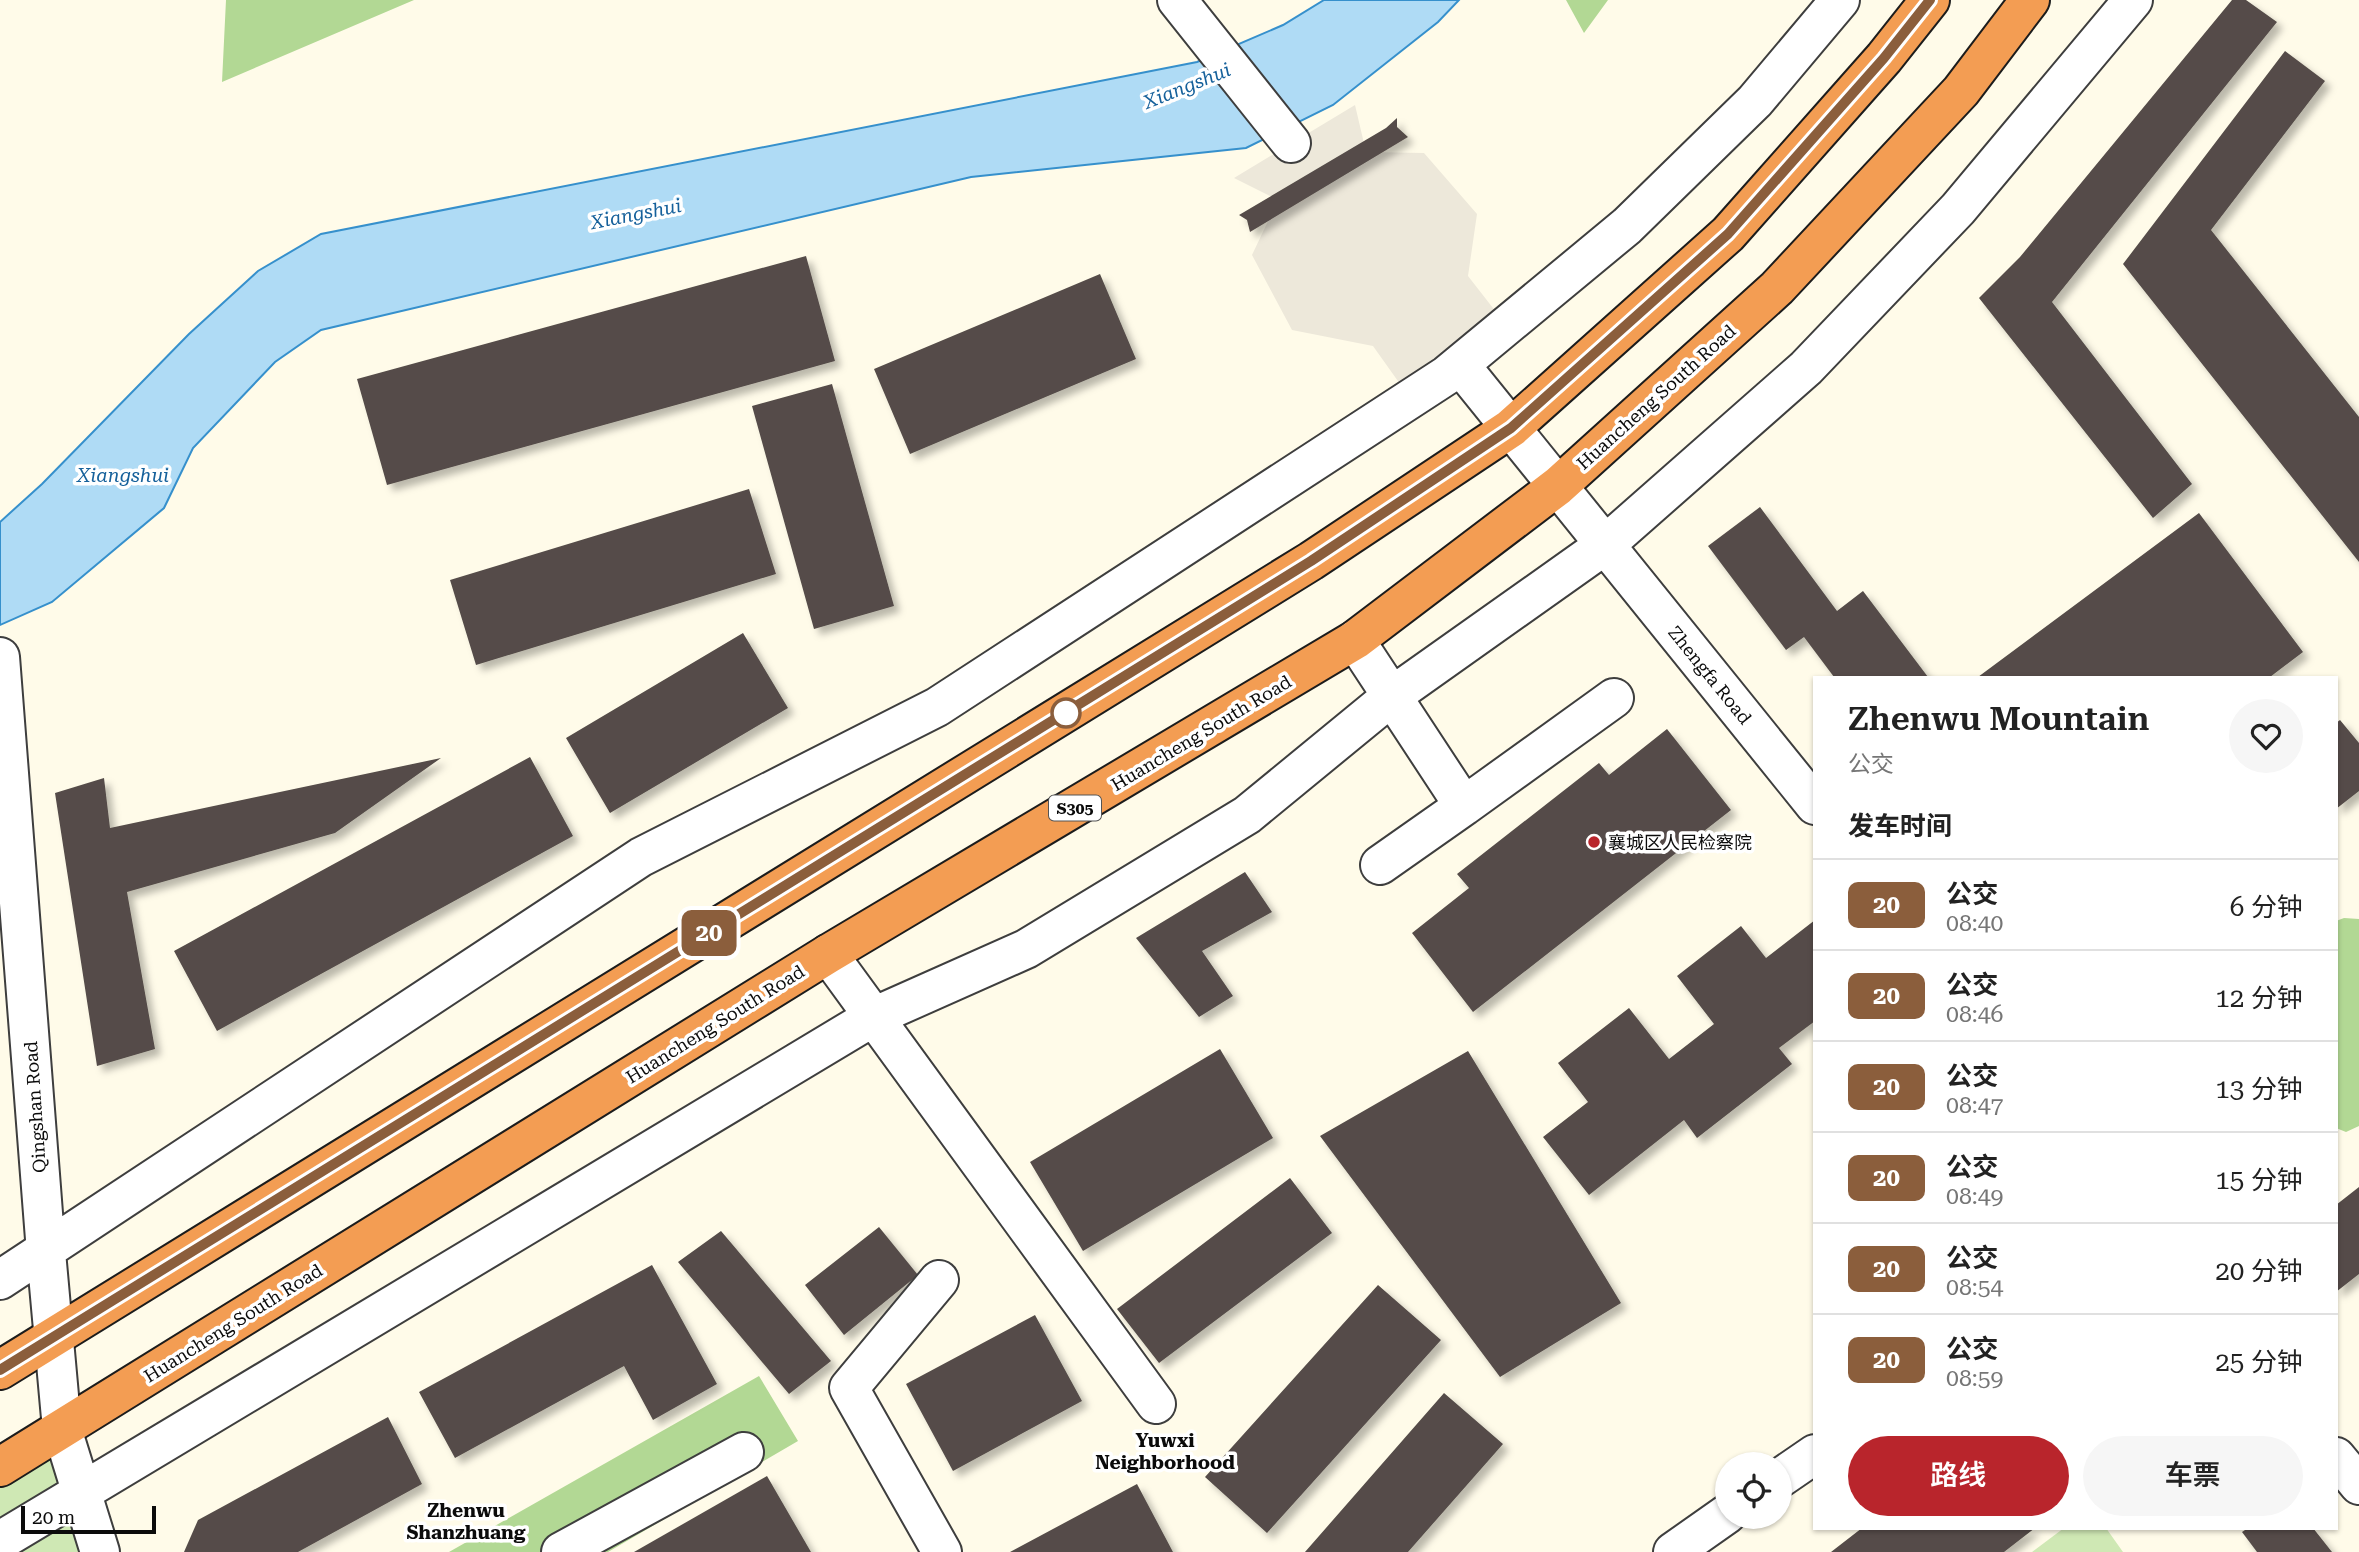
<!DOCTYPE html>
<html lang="zh">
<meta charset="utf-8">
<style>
body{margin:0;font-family:"Roboto Serif","Noto Sans SC",serif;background:#f6f6f6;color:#222;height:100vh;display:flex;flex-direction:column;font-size:26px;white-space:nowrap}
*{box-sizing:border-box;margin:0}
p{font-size:23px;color:#767676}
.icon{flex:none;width:38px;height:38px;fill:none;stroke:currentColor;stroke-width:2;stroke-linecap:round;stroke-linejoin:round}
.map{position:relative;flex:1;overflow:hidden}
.side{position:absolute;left:1813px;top:676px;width:525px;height:854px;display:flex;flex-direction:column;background:#fff;border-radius:0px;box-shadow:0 2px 5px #0004}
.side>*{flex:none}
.badge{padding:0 14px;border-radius:10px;font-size:24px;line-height:46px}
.buttons{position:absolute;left:1715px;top:1452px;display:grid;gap:14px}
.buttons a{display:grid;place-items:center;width:77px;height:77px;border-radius:50%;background:#fff;box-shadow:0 2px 5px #0004;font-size:35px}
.scale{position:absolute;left:21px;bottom:18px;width:135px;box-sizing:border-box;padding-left:7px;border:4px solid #0b0b0b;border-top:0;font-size:19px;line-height:24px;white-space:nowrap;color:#0b0b0b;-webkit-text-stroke:5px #fff;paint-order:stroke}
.map>.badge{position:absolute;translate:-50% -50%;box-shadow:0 0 0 4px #fff}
h2{padding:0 35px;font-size:26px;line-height:63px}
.round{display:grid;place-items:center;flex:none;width:74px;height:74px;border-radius:37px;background:#f6f6f6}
.overview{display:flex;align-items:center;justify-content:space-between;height:119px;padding:0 35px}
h1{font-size:33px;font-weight:600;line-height:52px}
.action{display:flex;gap:14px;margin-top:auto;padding:14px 35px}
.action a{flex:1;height:80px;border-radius:42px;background:#b9252c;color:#fff;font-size:28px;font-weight:600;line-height:80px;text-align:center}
.action a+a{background:#f6f6f6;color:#222}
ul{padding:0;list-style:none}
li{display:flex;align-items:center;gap:21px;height:91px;padding:0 35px;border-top:2px solid #e0e0e0}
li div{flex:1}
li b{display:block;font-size:26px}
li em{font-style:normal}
li .badge{min-width:77px;font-weight:700;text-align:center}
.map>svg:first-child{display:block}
.green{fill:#cfe8b4}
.forest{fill:#b2d894}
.plaza{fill:#ede8da}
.water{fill:#afdbf5;stroke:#3690cc;stroke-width:2}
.building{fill:#544c48;filter:url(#shadow)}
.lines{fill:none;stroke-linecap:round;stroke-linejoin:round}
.minor-casing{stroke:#3e3e3e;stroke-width:42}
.highway-casing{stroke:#1c1c1c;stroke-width:42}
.minor{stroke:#fff;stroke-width:38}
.highway{stroke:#f39d53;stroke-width:38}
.line-casing{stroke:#fff;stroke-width:16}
.line{stroke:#8b5e3c;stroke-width:10}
.stop-dot{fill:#fff;stroke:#8b5e3c;stroke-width:3.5}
.poi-dot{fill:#b9252c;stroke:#fff;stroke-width:2.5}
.labels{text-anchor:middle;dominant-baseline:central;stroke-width:7;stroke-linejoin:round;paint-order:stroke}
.shield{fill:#fff;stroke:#545454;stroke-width:2}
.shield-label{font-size:16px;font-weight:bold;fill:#0b0b0b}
.street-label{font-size:18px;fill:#0b0b0b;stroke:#fff}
.poi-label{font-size:18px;fill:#0b0b0b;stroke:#fff;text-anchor:start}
.water-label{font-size:19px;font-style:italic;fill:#16619b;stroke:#fff}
.neighbourhood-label{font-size:19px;font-weight:bold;fill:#0b0b0b;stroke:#fff}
</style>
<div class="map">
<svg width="2359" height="1552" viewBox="0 0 2359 1552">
<defs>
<filter id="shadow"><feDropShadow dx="6" dy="6" stdDeviation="3.5" flood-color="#0004"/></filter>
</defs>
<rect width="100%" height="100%" fill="#fffbe9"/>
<!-- green -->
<path class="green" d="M62,1429L101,1552H0V1467Z
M2064,1528H2106L2123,1552H2032Z"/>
<!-- forest -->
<path class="forest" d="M226,0H414L222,82Z
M1566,0H1608L1584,33Z
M2344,918L2359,919V1126L2346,1132L2336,1128V921Z
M759,1376L798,1441L608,1552H449Z"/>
<!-- plaza -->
<path class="plaza" d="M1355,105L1366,152L1424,153L1477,214L1468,276L1507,326L1410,398L1373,346L1292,330L1252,255L1278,200L1234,178Z"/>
<!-- water -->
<path class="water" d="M1324,0H1459L1438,22L1333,105L1246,148L971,177L321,330L275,362L193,448L164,508L52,602L0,625V522L42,484L189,334L258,271L321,234L1197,62L1283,25Z"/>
<!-- building -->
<path class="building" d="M2232,0H2246L2277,22L2052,302L2192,484L2153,518L1979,298L2020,257Z
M2285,51L2325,81L2211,230L2359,417V562L2123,264Z
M1397,118V127L1408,137L1250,232L1247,220L1239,215L1386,128Z
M806,256L835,361L387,485L357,379Z
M1100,274L1136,359L910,454L874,369Z
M832,384L894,606L814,629L752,406Z
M749,489L776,574L476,665L450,580Z
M1760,507L1837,611L1863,591L1928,677H1834L1804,637L1786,650L1708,546Z
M2199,513L2303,652L2270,677H1978Z
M743,633L788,708L610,813L566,738Z
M2340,720L2359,743V791L2336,809V723Z
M1667,729L1731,810L1473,1012L1412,933L1469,888L1457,874L1599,763L1609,775Z
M530,757L573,836L217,1031L174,951Z
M441,758L335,833L127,892L155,1049L97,1066L55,793L104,778L110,828Z
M1245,872L1272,912L1202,951L1233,996L1199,1017L1136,938Z
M1815,920V1021L1779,1048L1792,1064L1697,1138L1684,1120L1589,1195L1543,1137L1588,1102L1558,1063L1629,1008L1669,1059L1714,1024L1677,976L1741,926L1766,958Z
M1220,1049L1273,1138L1083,1251L1030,1162Z
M1468,1051L1621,1303L1500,1377L1320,1136Z
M1290,1178L1332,1233L1159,1363L1117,1309Z
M2359,1187V1274L2336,1292V1205Z
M879,1227L918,1275L844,1335L805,1285Z
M721,1231L831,1361L789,1394L678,1262Z
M652,1265L717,1384L653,1420L624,1366L455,1458L419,1392Z
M1378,1285L1441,1340L1267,1533L1205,1477Z
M1035,1315L1082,1401L953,1471L906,1384Z
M1444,1393L1503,1444L1408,1552H1305Z
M388,1417L422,1484L298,1552H184L198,1520Z
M767,1476L811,1552H634Z
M1137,1484L1173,1552H1010Z
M1862,1528H2035L2004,1552H1831Z
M2248,1528H2313L2332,1552H2257L2242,1532Z"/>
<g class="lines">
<defs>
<path id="minor" d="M1177,0L1291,143
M1460,365L1815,805
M1355,640L1464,806L1380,865
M0,657L46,1252L62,1429L100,1552
M1464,806L1614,698
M828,954L1156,1404
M0,1280L641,857L937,707L1447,375L1627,226L1755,101L1840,0
M939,1280L849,1388L942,1552
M2336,1457L2359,1485
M1780,1478L1815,1454
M0,1541L873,1017L1026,949L1247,815L1392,696L1605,545L1806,368L1958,209L2133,0
M561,1552L744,1452
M1673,1552L1727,1514"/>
<path id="highway" d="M0,1370L1311,561L1511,428L1728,234L1884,58L1930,0
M0,1467L828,954L1355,640L1558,486L1777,288L1961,91L2030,0"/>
</defs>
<!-- minor casing -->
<use href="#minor" class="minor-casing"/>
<!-- highway casing -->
<use href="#highway" class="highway-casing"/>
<!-- minor -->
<use href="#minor" class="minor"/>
<!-- highway -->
<use href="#highway" class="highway"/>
</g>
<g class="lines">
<defs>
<path id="line" d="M0,1370L1311,561L1511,428L1728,234L1884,58L1930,0"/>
</defs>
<!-- line casing -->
<use href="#line" class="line-casing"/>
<!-- line -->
<use href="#line" class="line"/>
</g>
<!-- markers -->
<circle class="stop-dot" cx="1066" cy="713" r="14"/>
<circle class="poi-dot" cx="1594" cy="842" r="7"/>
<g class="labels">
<!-- shield labels -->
<rect class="shield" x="1049" y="795.5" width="52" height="25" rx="5"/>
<g class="shield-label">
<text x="1075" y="808">S305</text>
</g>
<!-- street labels -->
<g class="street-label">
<text transform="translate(1656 397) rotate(-42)">Huancheng South Road</text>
<text transform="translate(1710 675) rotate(51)">Zhengfa Road</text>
<text transform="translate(1201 733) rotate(-31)">Huancheng South Road</text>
<text transform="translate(715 1024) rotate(-32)">Huancheng South Road</text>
<text transform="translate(35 1107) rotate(-94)">Qingshan Road</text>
<text transform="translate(233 1323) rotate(-32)">Huancheng South Road</text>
</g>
<!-- poi labels -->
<g class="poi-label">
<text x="1608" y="842">襄城区人民检察院</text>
</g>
<!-- water labels -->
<g class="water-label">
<text transform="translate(1187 86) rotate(-22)">Xiangshui</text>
<text transform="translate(636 214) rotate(-11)">Xiangshui</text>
<text x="123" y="475">Xiangshui</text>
</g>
<!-- neighbourhood labels -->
<g class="neighbourhood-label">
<text x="1165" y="1440">Yuwxi<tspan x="1165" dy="22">Neighborhood</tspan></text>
<text x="466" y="1510">Zhenwu<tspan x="466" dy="22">Shanzhuang</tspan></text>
</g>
</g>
</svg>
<div class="buttons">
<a><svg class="icon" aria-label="locate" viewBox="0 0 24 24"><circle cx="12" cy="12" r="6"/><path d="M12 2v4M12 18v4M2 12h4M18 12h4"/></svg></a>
</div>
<div class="scale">20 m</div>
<b class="badge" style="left:709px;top:933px;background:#8b5e3c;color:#fff">20</b>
<section class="side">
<div class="overview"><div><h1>Zhenwu Mountain</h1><p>公交</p></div><a class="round"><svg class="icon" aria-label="heart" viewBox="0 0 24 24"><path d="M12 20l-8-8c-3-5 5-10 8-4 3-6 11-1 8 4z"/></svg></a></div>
<h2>发车时间</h2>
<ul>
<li><span class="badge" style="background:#8b5e3c;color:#fff">20</span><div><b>公交</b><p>08:40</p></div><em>6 分钟</em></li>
<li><span class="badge" style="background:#8b5e3c;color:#fff">20</span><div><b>公交</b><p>08:46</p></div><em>12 分钟</em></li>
<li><span class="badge" style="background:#8b5e3c;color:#fff">20</span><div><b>公交</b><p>08:47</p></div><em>13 分钟</em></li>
<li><span class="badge" style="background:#8b5e3c;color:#fff">20</span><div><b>公交</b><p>08:49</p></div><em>15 分钟</em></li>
<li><span class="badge" style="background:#8b5e3c;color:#fff">20</span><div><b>公交</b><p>08:54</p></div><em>20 分钟</em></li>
<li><span class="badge" style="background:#8b5e3c;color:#fff">20</span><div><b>公交</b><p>08:59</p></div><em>25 分钟</em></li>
</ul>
<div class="action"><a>路线</a><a>车票</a></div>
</section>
</div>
